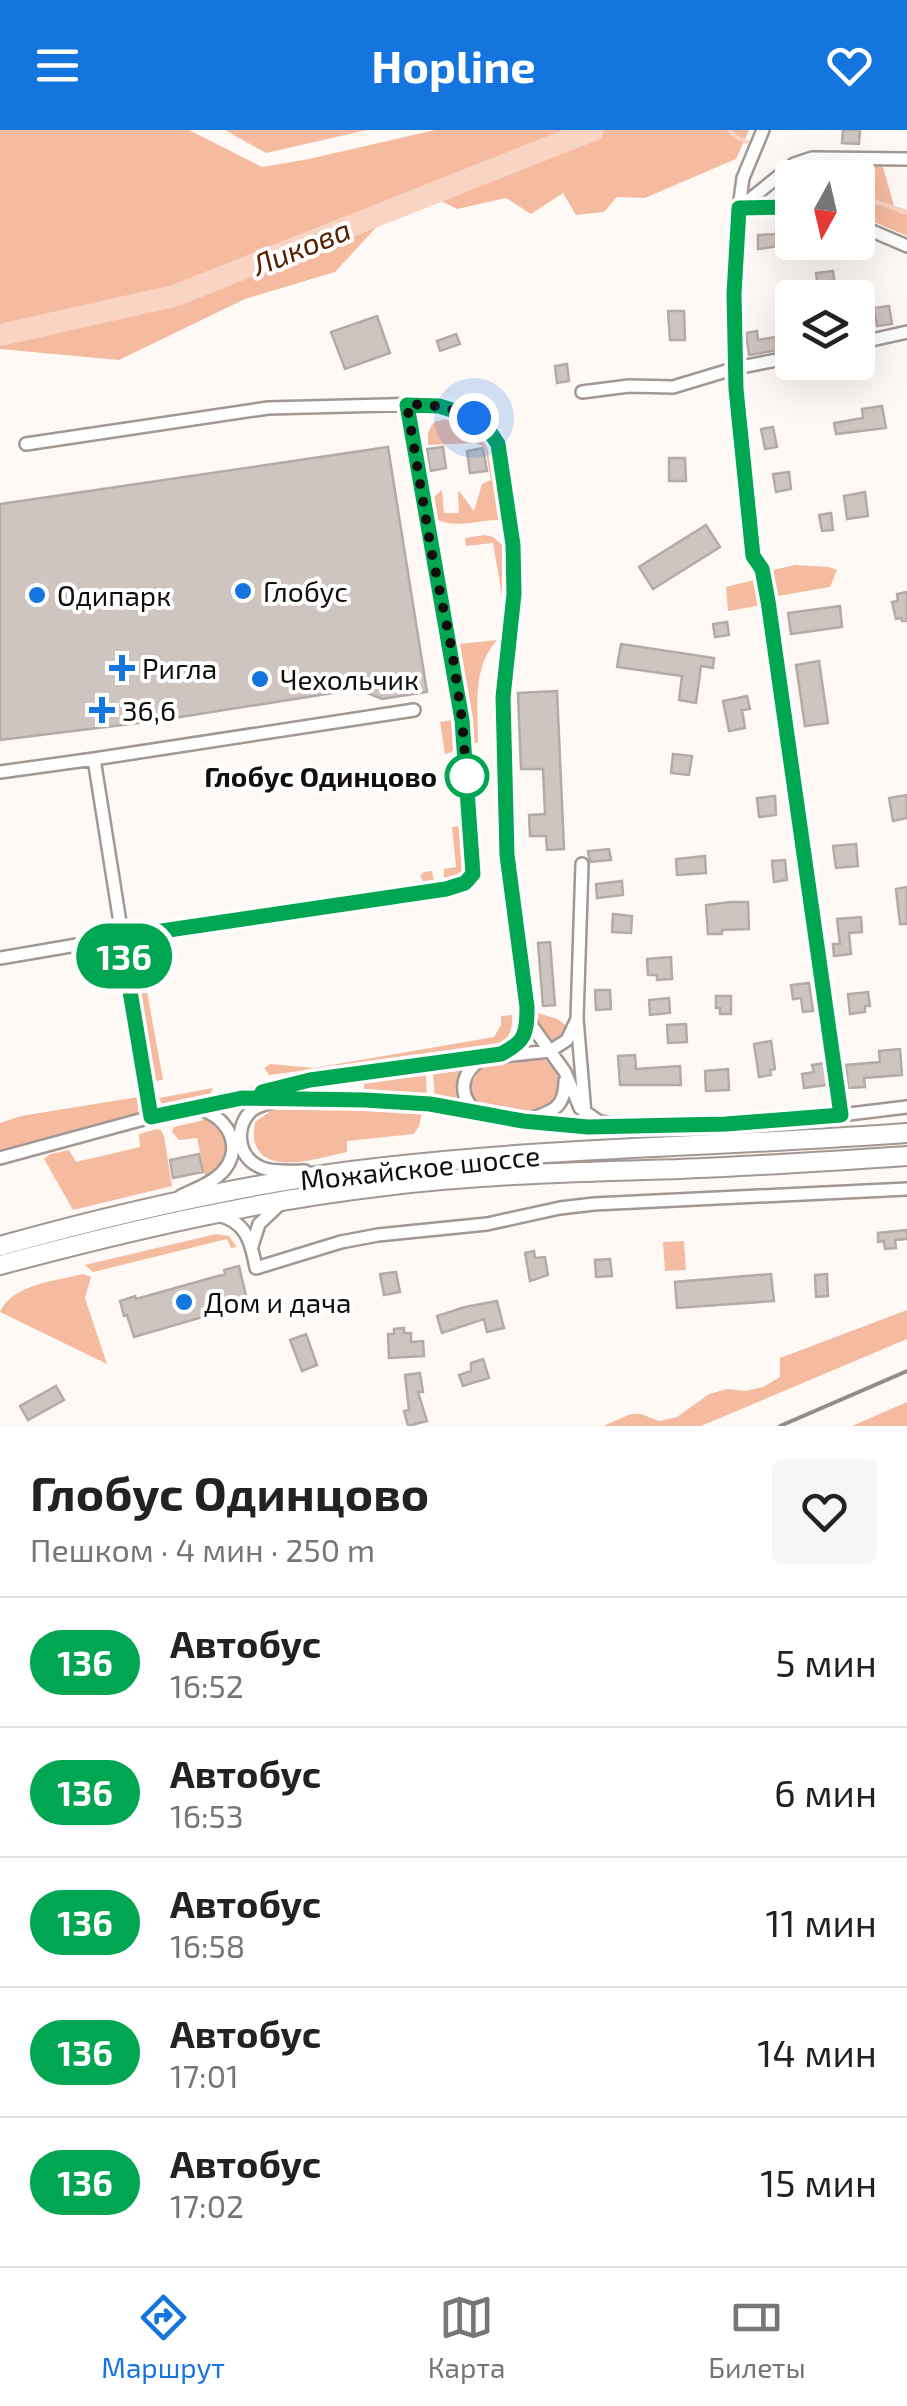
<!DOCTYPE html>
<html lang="ru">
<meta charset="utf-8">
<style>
body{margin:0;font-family:"Exo 2",sans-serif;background:#f6f6f6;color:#222;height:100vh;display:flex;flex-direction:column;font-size:38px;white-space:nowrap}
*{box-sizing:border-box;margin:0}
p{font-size:32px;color:#767676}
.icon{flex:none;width:55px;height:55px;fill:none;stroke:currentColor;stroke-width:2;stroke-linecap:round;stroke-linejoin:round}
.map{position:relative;height:1296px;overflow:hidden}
.sheet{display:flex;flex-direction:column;background:#fff;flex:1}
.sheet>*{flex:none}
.badge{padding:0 20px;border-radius:32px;font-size:35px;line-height:65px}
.needle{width:65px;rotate:188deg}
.tools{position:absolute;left:775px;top:30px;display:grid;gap:20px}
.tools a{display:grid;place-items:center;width:100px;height:100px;border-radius:10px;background:#fff;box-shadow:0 10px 40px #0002;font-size:50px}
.you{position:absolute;width:50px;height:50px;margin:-25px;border:8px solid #fff;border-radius:50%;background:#1a73e8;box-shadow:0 0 0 15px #1a73e833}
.map>.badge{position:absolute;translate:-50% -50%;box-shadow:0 0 0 5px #fff}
.round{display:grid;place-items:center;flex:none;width:105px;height:105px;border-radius:10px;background:#f6f6f6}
.head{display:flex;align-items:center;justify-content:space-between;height:170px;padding:0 30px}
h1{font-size:48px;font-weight:700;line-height:75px}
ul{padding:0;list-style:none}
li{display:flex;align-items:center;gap:30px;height:130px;padding:0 30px;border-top:2px solid #e0e0e0}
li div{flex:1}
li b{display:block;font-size:38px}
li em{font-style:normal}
li .badge{min-width:110px;font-weight:700;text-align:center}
header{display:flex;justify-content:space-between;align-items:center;height:130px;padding:0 30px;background:#1375dd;color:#fff;font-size:45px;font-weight:700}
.menu{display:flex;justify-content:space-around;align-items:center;height:140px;border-top:2px solid #e0e0e0;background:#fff;font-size:28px;color:#767676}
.menu a{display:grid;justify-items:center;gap:5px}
.menu .on{color:#1375dd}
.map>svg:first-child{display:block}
.green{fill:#f5bba0}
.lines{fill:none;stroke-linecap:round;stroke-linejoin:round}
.stream{stroke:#fad4c3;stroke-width:4}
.river{stroke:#fad4c3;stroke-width:22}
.building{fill:#cec4c0;stroke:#b4aaa6;stroke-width:2.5}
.minor-casing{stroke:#a19894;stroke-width:16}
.primary-casing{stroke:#a19894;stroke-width:22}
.minor{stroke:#fff;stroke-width:11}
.primary{stroke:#fff;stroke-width:18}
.rail{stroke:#928d8b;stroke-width:4}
.line-casing{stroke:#fff;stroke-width:22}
.line{stroke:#00a651;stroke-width:15}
.walk{stroke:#120e0d;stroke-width:10;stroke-dasharray:0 18}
.poi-dot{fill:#1375dd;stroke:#fff;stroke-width:4}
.stop-dot{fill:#fff;stroke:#00a651;stroke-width:5}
.labels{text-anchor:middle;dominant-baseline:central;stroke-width:8;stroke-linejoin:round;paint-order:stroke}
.poi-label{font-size:28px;fill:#120e0d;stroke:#fff;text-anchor:start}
.stop-label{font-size:28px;font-weight:bold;fill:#120e0d;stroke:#fff;text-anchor:end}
.street-label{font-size:28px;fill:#120e0d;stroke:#fff}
.water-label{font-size:30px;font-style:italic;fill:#582101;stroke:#fff}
</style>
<header><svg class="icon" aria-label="menu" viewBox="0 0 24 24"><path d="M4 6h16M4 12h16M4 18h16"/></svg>Hopline<svg class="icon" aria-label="heart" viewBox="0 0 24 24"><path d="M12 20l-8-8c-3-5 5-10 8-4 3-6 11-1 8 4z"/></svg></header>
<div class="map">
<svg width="907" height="1296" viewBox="0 0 907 1296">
<rect width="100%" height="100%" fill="#fff9f6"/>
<!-- green -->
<path class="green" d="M0,0H189L262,37L309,29L435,0H749L736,29L645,68L617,67L604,82L576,85L563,63L531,84L506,68L457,79L435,68L402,74L382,91L335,142L245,169L119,230L0,219Z
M225,0H367L266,23Z
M845,32L883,37L894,76L907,80V106L858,85V48H792V66L789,65L780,54C802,35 817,33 845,32Z
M446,289C463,292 482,302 489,319C495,334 498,373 500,390C481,389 456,399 438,390L434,367L442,360L444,383H459L458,362L459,361L474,381L482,354L491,350L485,317L475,313L428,315V302L434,292Z
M484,405L493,407L502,415V466L493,413L466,416L465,408Z
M795,435L829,437L837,440L830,457L778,466L772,459L768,441Z
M758,449L762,475L728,481L726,457Z
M497,510C472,538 478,577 478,612L472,615L459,514Z
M457,589L458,607L452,622L445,624L440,592Z
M459,696C467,712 471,732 460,748L425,754L420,746L424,742L432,741L434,751L444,750V739L456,737L452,697Z
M141,828L163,950L154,951L133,829Z
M538,883L557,889L570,898L566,905L557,912C543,908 539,898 538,883Z
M512,885C513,902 508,913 490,917L269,945L264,938L270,934L314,938L494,907L501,895V886Z
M532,926C546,930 558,933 559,950C562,985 532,983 507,981C501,980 489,980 483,977C476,974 472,965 470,957L480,937L492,932Z
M464,940L461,972L435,969L433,944Z
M426,944L427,968L364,964V953Z
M213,958L209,968L179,977L162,974L159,968Z
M138,967V985L0,1025V993L21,986Z
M353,977L422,983L419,996L414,1004L347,1011V1022C322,1027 260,1049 254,1008C253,1003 255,997 255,992L272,980Z
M208,989L220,992L228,1011C224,1026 221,1040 205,1046L197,1008L179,1010L172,1002L174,997Z
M157,999L161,1000L164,1006L172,1056L73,1080L44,1029L50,1024L69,1020L76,1032L140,1017L139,1004Z
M216,1104L229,1106L237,1117L231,1118L227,1109L93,1142L85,1135Z
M684,1111L686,1140L665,1141L663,1112Z
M83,1144L91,1147L85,1168L107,1234L0,1182C12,1154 56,1151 83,1144Z
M907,1180V1209L701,1296H603L631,1284H641L659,1291L677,1287L709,1264L727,1259L745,1261L763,1257L780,1247V1228Z
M907,1272V1296H852Z"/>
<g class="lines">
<!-- stream -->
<path class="stream" d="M729,0L736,7L747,12
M798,38L822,48
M858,65L907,83"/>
<!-- river -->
<path class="river" d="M0,205L174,166L593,0"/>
</g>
<!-- building -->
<path class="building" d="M843,0H860L859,14L842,13Z
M792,98V114L758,119V105L776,104V100Z
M833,141L835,155L818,157L816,143Z
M889,176L892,194L877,196L874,178Z
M668,181H684L685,210H670Z
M377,186L390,223L345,239L331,202Z
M757,201L758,210L776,207L778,220L749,225L746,203Z
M456,204L460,214L440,221L437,211Z
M567,234L569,251L557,253L555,236Z
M882,276L886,298L836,304L834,293L863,288L862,279Z
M773,297L777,317L765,319L761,299Z
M388,317L427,562L382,569L358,559L155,591L0,610V374Z
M443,317L446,338L430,341L427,319Z
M483,318L487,341L470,343L467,321Z
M669,328H685L686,351H669Z
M789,342L791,359L776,362L773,344Z
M865,362L868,386L847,389L844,366Z
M831,383L833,400L822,401L819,385Z
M706,395L720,417L653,459L639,437Z
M907,462V491H902L901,488L896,489L892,472L898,471L897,464Z
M840,476L842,497L791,504L788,483Z
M727,492L729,505L715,507L713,494Z
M621,514L714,528L713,538L701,536L696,573L679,570L682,546L617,537Z
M819,531L828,593L805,596L796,535Z
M557,561L564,719L547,720L546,706H530L529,685L545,684L543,639H521L518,563Z
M747,566L750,579L742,580L745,598L729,601L723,571Z
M673,624L692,626L689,645L671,643Z
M907,665V688L893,691L889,668Z
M775,666L776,685L759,687L757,668Z
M856,714L858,736L836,738L833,716Z
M609,719L611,730L591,732L589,728L588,721Z
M705,726L706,743L677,745L676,729Z
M785,730L787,750L774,752L772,731Z
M622,751L623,765L597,768L596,754Z
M907,757V794H900L896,759Z
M731,772H748L749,799L722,800V804H708L706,775Z
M613,784L632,786L631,803L612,802Z
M861,787L862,802L849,803L851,824L834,826L833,814H840L837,789Z
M550,812L555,875L543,876L538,813Z
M671,827L672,849L657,850V845H648L647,829Z
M809,853L813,881L803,882L801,868L793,869L791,855Z
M595,860H610L611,879L596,880Z
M868,862L870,876H865V882L850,884L848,864Z
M716,866H731V884H720V878H716Z
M669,868L670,883L650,885L649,870Z
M686,894L687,912L668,913L667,895Z
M771,911L775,939L770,940L771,945L759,947L754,914Z
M900,919L902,945L864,948L865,957L848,958L846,935L880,932L879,921Z
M635,925L636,939L680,936L681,955H620L618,926Z
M824,933L827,955L804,958L802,944L814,942L812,935Z
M728,939L729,960L706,961L705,941Z
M199,1024L203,1042L173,1048L170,1030Z
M907,1100V1109L895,1110L896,1118L885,1119L884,1111L878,1112V1103Z
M534,1121L535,1128L545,1127L548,1145L530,1151L525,1123Z
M610,1129L612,1146L596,1147L595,1130Z
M239,1136L248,1174L134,1207L127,1185L124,1186L120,1171L135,1166L136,1169L225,1144L224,1140Z
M396,1142L400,1162L384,1165L380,1144Z
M771,1144L774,1171L677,1178L675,1152Z
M827,1144L828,1166L816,1167L815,1145Z
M497,1171L504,1198L487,1202L484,1189L442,1203L437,1186L465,1177Z
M404,1198V1203H411V1212L423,1211L424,1226L389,1228L388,1204H394V1199Z
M306,1204L317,1235L302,1241L290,1210Z
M483,1229L489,1248L463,1256L459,1245L471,1241V1233Z
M420,1243L423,1262H418L427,1291L408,1296L404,1281L409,1280L405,1245Z
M56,1256L64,1270L28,1290L20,1276Z"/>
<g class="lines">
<defs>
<path id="minor" d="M763,0L743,48L739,78L735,164L737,259L753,425L762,439L768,471L841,985
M739,78L794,34L812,28L907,29
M739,78L792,77
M858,95L907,116
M858,213L907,202
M582,262L629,256L673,257L736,238L792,227
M26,314L268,278L426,274L449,278L474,288L486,296L498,314L513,415L514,463L503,567L507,725L527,877L532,896L565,942L580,978L598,991L620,996
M0,642L94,629
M582,734L577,889L585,984
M0,828L141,804L446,759L465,753L473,744L462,590L407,275
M505,922C521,914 526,905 527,886
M241,968L365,970L430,974L551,995L588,997L726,994L816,988L907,977
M273,972C265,974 257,976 251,981C235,997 237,1025 258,1036C271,1043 290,1041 305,1041
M478,982C456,966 461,942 482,929
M151,987L94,629L414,580
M527,990C551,982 565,979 565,951
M0,1028L151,987L241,968L281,956L429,934L550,921L567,910L577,889
M181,1066C193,1060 207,1055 217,1047C246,1024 232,987 198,979
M217,1085C246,1091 251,1111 256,1138L341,1112L378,1105L487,1094L560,1078L594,1074L907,1059
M252,1116L259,1094L279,1075"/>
<path id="primary" d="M0,1116C126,1081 255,1051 385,1037C558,1017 733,1016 907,1003
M0,1135C127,1101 255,1071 385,1056C483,1044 582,1042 680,1039C756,1036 831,1031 907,1026"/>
</defs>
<!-- minor casing -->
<use href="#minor" class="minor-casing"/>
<!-- primary casing -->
<use href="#primary" class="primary-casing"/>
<!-- minor -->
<use href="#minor" class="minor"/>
<!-- primary -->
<use href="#primary" class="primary"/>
<!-- rail -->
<path class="rail" d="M780,1296L907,1241"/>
</g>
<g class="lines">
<defs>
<path id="line" d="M262,962L310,950L501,924C525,912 527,904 527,877L507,725L503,567L514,464L513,415L498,314L486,296L465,284L439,276L407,275L462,590L473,744L465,753L446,759L121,807L151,987L242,968L365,970L430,974L523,991L588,997L726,994L841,985L768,471L762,439L753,426L736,259L734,164L739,78L792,77"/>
</defs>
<!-- line casing -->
<use href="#line" class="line-casing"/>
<!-- line -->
<use href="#line" class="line"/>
<!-- walk -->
<path class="walk" d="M467,646V651L462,590L452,521L431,419L407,275C431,273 452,278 474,288"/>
</g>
<!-- markers -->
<g class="poi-dot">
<circle cx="243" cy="461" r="10"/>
<circle cx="37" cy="465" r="10"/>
<path d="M117 523h10v10h10v10h-10v10h-10v-10h-10v-10h10z"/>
<circle cx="260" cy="549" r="10"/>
<path d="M97 565h10v10h10v10h-10v10h-10v-10h-10v-10h10z"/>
<circle cx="184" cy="1172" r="10"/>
</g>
<circle class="stop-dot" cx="467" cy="646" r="20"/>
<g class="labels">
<!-- poi labels -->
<g class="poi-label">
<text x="263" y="461">Глобус</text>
<text x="57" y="465">Одипарк</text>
<text x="142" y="538">Ригла</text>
<text x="280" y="549">Чехольчик</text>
<text x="122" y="580">36,6</text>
<text x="204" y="1172">Дом и дача</text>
</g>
<!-- stop labels -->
<g class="stop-label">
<text x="437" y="646">Глобус Одинцово</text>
</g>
<!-- street labels -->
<g class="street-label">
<text transform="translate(420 1037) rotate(-6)">Можайское шоссе</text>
</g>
<!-- water labels -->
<g class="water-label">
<text transform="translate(301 116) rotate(-22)">Ликова</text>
</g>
</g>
</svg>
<div class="tools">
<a><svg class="needle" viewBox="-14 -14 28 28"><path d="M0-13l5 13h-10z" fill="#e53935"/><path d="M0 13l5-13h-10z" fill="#767676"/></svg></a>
<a><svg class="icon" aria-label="layers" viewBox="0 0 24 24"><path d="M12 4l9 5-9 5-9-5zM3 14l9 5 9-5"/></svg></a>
</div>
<div class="you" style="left:474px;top:288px"></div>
<b class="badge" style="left:124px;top:826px;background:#00a651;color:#fff">136</b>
</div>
<section class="sheet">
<div class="head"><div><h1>Глобус Одинцово</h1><p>Пешком · 4 мин · 250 m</p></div><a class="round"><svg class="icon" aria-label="heart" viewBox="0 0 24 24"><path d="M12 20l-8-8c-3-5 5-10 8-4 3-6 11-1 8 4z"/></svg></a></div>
<ul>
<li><span class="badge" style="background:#00a651;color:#fff">136</span><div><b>Автобус</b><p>16:52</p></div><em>5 мин</em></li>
<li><span class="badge" style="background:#00a651;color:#fff">136</span><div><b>Автобус</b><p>16:53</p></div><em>6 мин</em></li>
<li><span class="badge" style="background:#00a651;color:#fff">136</span><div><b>Автобус</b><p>16:58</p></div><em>11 мин</em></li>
<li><span class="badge" style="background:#00a651;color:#fff">136</span><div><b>Автобус</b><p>17:01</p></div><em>14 мин</em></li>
<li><span class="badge" style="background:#00a651;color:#fff">136</span><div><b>Автобус</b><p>17:02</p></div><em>15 мин</em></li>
</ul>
</section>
<nav class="menu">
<a class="on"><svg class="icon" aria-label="directions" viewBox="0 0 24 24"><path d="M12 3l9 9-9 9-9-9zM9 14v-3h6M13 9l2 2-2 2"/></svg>Маршрут</a>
<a><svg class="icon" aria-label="map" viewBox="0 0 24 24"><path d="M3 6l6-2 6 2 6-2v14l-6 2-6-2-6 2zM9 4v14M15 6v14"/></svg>Карта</a>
<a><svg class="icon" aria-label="tickets" viewBox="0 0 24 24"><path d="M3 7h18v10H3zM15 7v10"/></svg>Билеты</a>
</nav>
